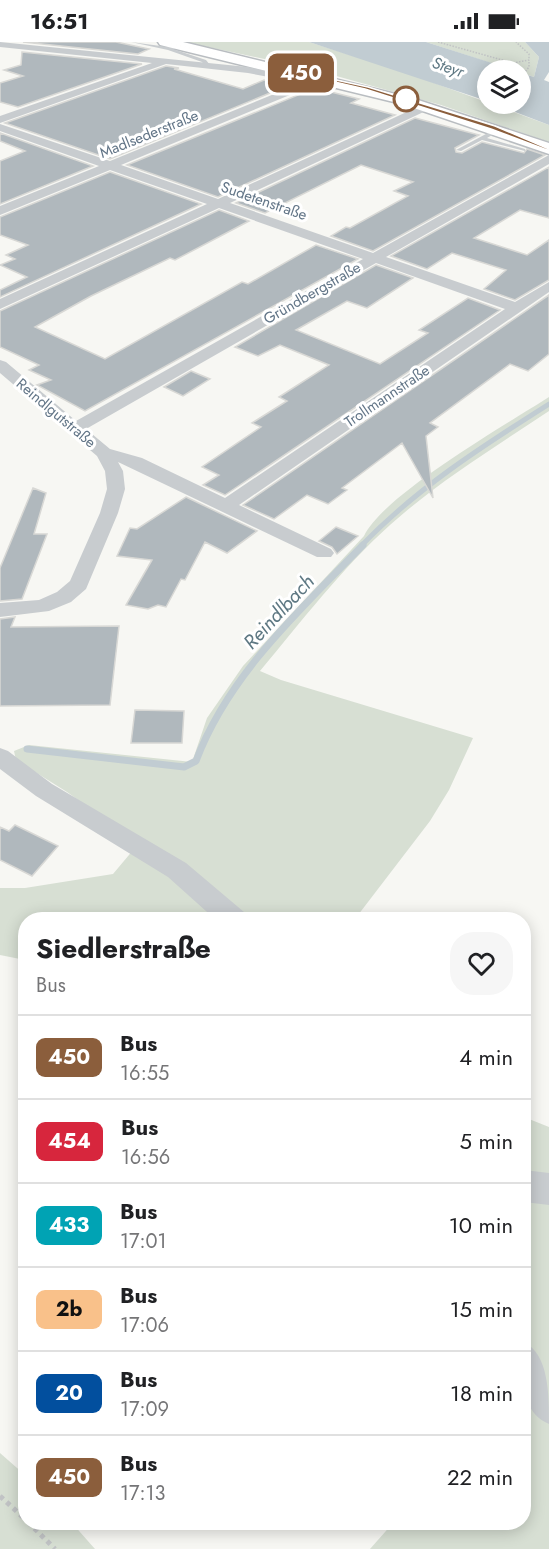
<!DOCTYPE html>
<meta charset="utf-8">
<style>
body{margin:0;font-family:Jost,sans-serif;background:#f6f6f6;color:#202124;height:100vh;display:flex;flex-direction:column;font-size:22px;white-space:nowrap}
*{box-sizing:border-box;margin:0}
p{font-size:20px;color:#757577}
.icon{flex:none;width:33px;height:33px;fill:none;stroke:currentColor;stroke-width:2;stroke-linecap:round;stroke-linejoin:round}
.map{position:relative;flex:1;overflow:hidden}
.side{position:absolute;left:18px;top:870px;width:513px;height:618px;display:flex;flex-direction:column;background:#fff;border-radius:24px;box-shadow:0 3px 15px #0003}
.side>*{flex:none}
.badge{padding:0 12px;border-radius:9px;font-size:21px;line-height:39px}
.fabs{position:absolute;left:477px;top:18px;display:grid;gap:12px}
.fabs a{display:grid;place-items:center;width:54px;height:54px;border-radius:50%;background:#fff;box-shadow:0 3px 15px #0003;font-size:30px}
.map>.badge{position:absolute;translate:-50% -50%;box-shadow:0 0 0 3px #fff}
.round{display:grid;place-items:center;flex:none;width:63px;height:63px;border-radius:24px;background:#f6f6f6}
.headline{display:flex;align-items:center;justify-content:space-between;height:102px;padding:0 18px}
h1{font-size:28px;font-weight:700;line-height:45px}
ul{padding:0;list-style:none}
li{display:flex;align-items:center;gap:18px;height:84px;padding:0 18px;border-top:2px solid #e0e0e0}
li div{flex:1}
li b{display:block;font-size:22px}
li em{font-style:normal}
li .badge{min-width:66px;font-weight:700;text-align:center}
.status{display:flex;justify-content:space-between;align-items:center;height:42px;padding:0 30px;background:#fff;direction:ltr}
.status svg{height:16px;fill:currentColor}
.map>svg:first-child{display:block}
.green{fill:#d7dfd3}
.water{fill:#c1ccd2}
.lines{fill:none;stroke-linecap:round;stroke-linejoin:round}
.stream-far1{stroke:#c1ccd2;stroke-width:5}
.stream{stroke:#c1ccd2;stroke-width:7}
.building{fill:#b0b8bd;stroke:#d8d8d5;stroke-width:1.5}
.primary-casing{stroke:#b9bdc1;stroke-width:3}
.path-far1{stroke:#c1c3c5;stroke-width:1.5;stroke-dasharray:1.5 1.5;stroke-linecap:butt}
.path{stroke:#c1c3c5;stroke-width:5;stroke-dasharray:4.5 4.5;stroke-linecap:butt}
.service{fill:#c8cccf;fill-rule:evenodd}
.minor{fill:#c8cccf;fill-rule:evenodd}
.primary{fill:#fff;fill-rule:evenodd}
.line{fill:#8b5e3c;stroke:#fff;stroke-width:1.5}
.stop-dot{fill:#fff;stroke:#8b5e3c;stroke-width:3}
.labels{text-anchor:middle;dominant-baseline:central;stroke-width:6;stroke-linejoin:round;paint-order:stroke}
.far-street-label{font-size:15px;fill:#627587;stroke:#fff}
.far-water-label{font-size:16px;font-style:italic;fill:#5e7883;stroke:#fff}
.water-label{font-size:20px;font-style:italic;fill:#5e7883;stroke:#fff}
</style>
<div class="status"><b>16:51</b><svg viewBox="0 0 49 12"><path d="M0 12V9h3v3zM5 12V6h3v6zM10 12V3h3v9zM15 12V0h3v12zM26 1h20v11H26zM47 4h2v5h-2z"/></svg></div>
<div class="map">
<svg width="549" height="1507" viewBox="0 0 549 1507">
<rect width="100%" height="100%" fill="#f7f7f3"/>
<!-- green -->
<path class="green" d="M185,0H309L404,30L549,83V100L441,63L311,27Z
M426,0H525L539,15L534,35Z
M549,355V369C495,405 439,439 390,483C342,526 301,580 260,629L281,638L473,696L449,748L430,779L355,877H244L67,750L16,718L14,709L29,703L192,720L207,676L243,624L364,494C383,453 507,382 549,355Z
M134,807L228,877L26,878L25,918L0,913V846H25L113,832Z
M524,1075L549,1085V1140L524,1136Z
M524,1158L549,1159V1507H370L393,1481L524,1480Z
M0,1411L25,1433L26,1480L72,1481L95,1507H0Z"/>
<!-- water -->
<path class="water" d="M309,0H426L514,28H488L487,59Z
M525,0H549V30L544,38L549,40V83L494,62H520L521,31L534,35L539,15Z"/>
<g class="lines">
<!-- stream-far1 -->
<path class="stream-far1" d="M361,504C417,446 481,405 549,362"/>
<!-- stream -->
<path class="stream" d="M27,707L184,725L196,719C228,633 300,568 363,503"/>
</g>
<!-- building -->
<path class="building" d="M23,0H116L149,7L138,12Z
M22,10L142,22L18,65L0,60V41L23,34L4,28L21,23Z
M166,24L179,26L174,27L243,47L264,38L287,44L110,117L5,81Z
M315,46L359,57L351,61L395,73L218,155L127,123Z
M415,76L479,93L455,106L456,110L462,111L482,100L524,111L527,107L545,113L373,209L331,194L346,185L350,186L408,154L394,149L413,140L361,123L265,171L236,161Z
M0,91L93,124L0,162V119L25,109L0,99Z
M549,125V176L520,168L474,196L527,213L549,198V238L515,258L484,247L506,228L452,211L427,227L391,214Z
M110,130L201,162L0,255V248L27,235L0,223L15,217L6,213L28,203L0,193V175Z
M219,168L249,179L175,218L170,216L91,254L35,285L105,317L242,240L248,242L316,203L358,217L85,369L37,343L51,338L29,328L39,323L0,305V269Z
M376,223L413,236L367,266L347,259L296,288L380,322L428,291L419,288L468,256L500,268L225,453L203,443L219,433L202,425L261,385L252,381L287,359L279,355L329,323L280,303L258,314L235,305Z
M549,253V312L528,329L510,322L430,381L438,385L426,394L433,456L402,401L342,446L347,448L328,462L307,453L274,477L243,463Z
M191,329L210,337L183,354L164,345Z
M33,446L46,451L34,492H47L22,557L0,559V526Z
M186,455L257,489L227,511L205,500L185,538L181,537L166,565L158,563L148,567L126,563L152,518L117,514L130,486L137,487Z
M336,485L358,494L337,512L332,505L319,499Z
M15,575L11,585L119,584L110,663L0,664V577Z
M135,668L184,669L182,701H131Z
M15,783L58,804L32,834L0,818V785L9,789Z"/>
<g class="lines">
<defs>
<path id="primary" d="M158,0H183L412,56L549,101V112L402,62L160,3Z"/>
</defs>
<!-- primary casing -->
<use href="#primary" class="primary-casing"/>
<!-- path-far1 -->
<path class="path-far1" d="M438,0L513,21L529,18V12L516,0
M520,29L525,30L529,25V18"/>
<!-- path -->
<path class="path" d="M0,1454L26,1478
M28,1480L55,1507"/>
<!-- service -->
<path class="service" d="M131,0L168,5L180,2V4L173,7L206,18L210,23L205,24L202,20L168,8Z
M499,85L501,88L487,96L525,107V109L482,98L461,109L456,108Z"/>
<!-- minor -->
<path class="minor" d="M0,0L248,25L314,39V43L121,123L218,157L424,62H432V66L230,161L373,211L549,113V122L386,215L515,260L549,240V250L239,463L331,507L334,511L331,515H317L118,420L123,429L125,447L118,471L86,547L71,560L49,569L0,575V561L39,558L57,550L70,539L100,471L107,447L105,429L97,414L0,331V318L6,320L76,379L363,217L219,166L0,267V257L207,162L110,128L0,173V164L99,124L0,89V82L110,119L301,41L248,31L166,22L0,81V74L152,21L0,5ZM376,221L505,267L225,456L142,416L110,407L86,387Z
M0,706L8,709L52,742L186,821L244,870L248,878H216L168,835L36,754L0,727Z
M524,1128L549,1131V1163L524,1160Z
M524,1300C549,1313 549,1352 549,1382C518,1369 521,1328 524,1300Z"/>
<!-- primary -->
<use href="#primary" class="primary"/>
</g>
<!-- line -->
<path class="line" d="M163,0L368,45L495,84L549,107L547,108L491,87L365,47Z"/>
<!-- markers -->
<circle class="stop-dot" cx="406" cy="57" r="12"/>
<g class="labels">
<!-- far-street labels -->
<g class="far-street-label">
<text transform="translate(149 92) rotate(-22)">Madlsederstraße</text>
<text transform="translate(264 159) rotate(19)">Sudetenstraße</text>
<text transform="translate(312 251) rotate(-30)">Gründbergstraße</text>
<text transform="translate(387 354) rotate(-34)">Trollmannstraße</text>
<text transform="translate(56 371) rotate(40)">Reindlgutstraße</text>
</g>
<!-- far-water labels -->
<g class="far-water-label">
<text transform="translate(448 25) rotate(19)">Steyr</text>
</g>
<!-- water labels -->
<g class="water-label">
<text transform="translate(279 570) rotate(-47)">Reindlbach</text>
</g>
</g>
</svg>
<div class="fabs">
<a><svg class="icon" aria-label="layers" viewBox="0 0 24 24"><path d="M12 4l9 5-9 5-9-5zM3 14l9 5 9-5"/></svg></a>
</div>
<b class="badge" style="left:301px;top:31px;background:#8b5e3c;color:#fff">450</b>
<section class="side">
<div class="headline"><div><h1>Siedlerstraße</h1><p>Bus</p></div><a class="round"><svg class="icon" aria-label="heart" viewBox="0 0 24 24"><path d="M12 20l-8-8c-3-5 5-10 8-4 3-6 11-1 8 4z"/></svg></a></div>
<ul>
<li><span class="badge" style="background:#8b5e3c;color:#fff">450</span><div><b>Bus</b><p>16:55</p></div><em>4 min</em></li>
<li><span class="badge" style="background:#d7263d;color:#fff">454</span><div><b>Bus</b><p>16:56</p></div><em>5 min</em></li>
<li><span class="badge" style="background:#00a3b4;color:#fff">433</span><div><b>Bus</b><p>17:01</p></div><em>10 min</em></li>
<li><span class="badge" style="background:#f9c18a;color:#111">2b</span><div><b>Bus</b><p>17:06</p></div><em>15 min</em></li>
<li><span class="badge" style="background:#024f9e;color:#fff">20</span><div><b>Bus</b><p>17:09</p></div><em>18 min</em></li>
<li><span class="badge" style="background:#8b5e3c;color:#fff">450</span><div><b>Bus</b><p>17:13</p></div><em>22 min</em></li>
</ul>
</section>
</div>
